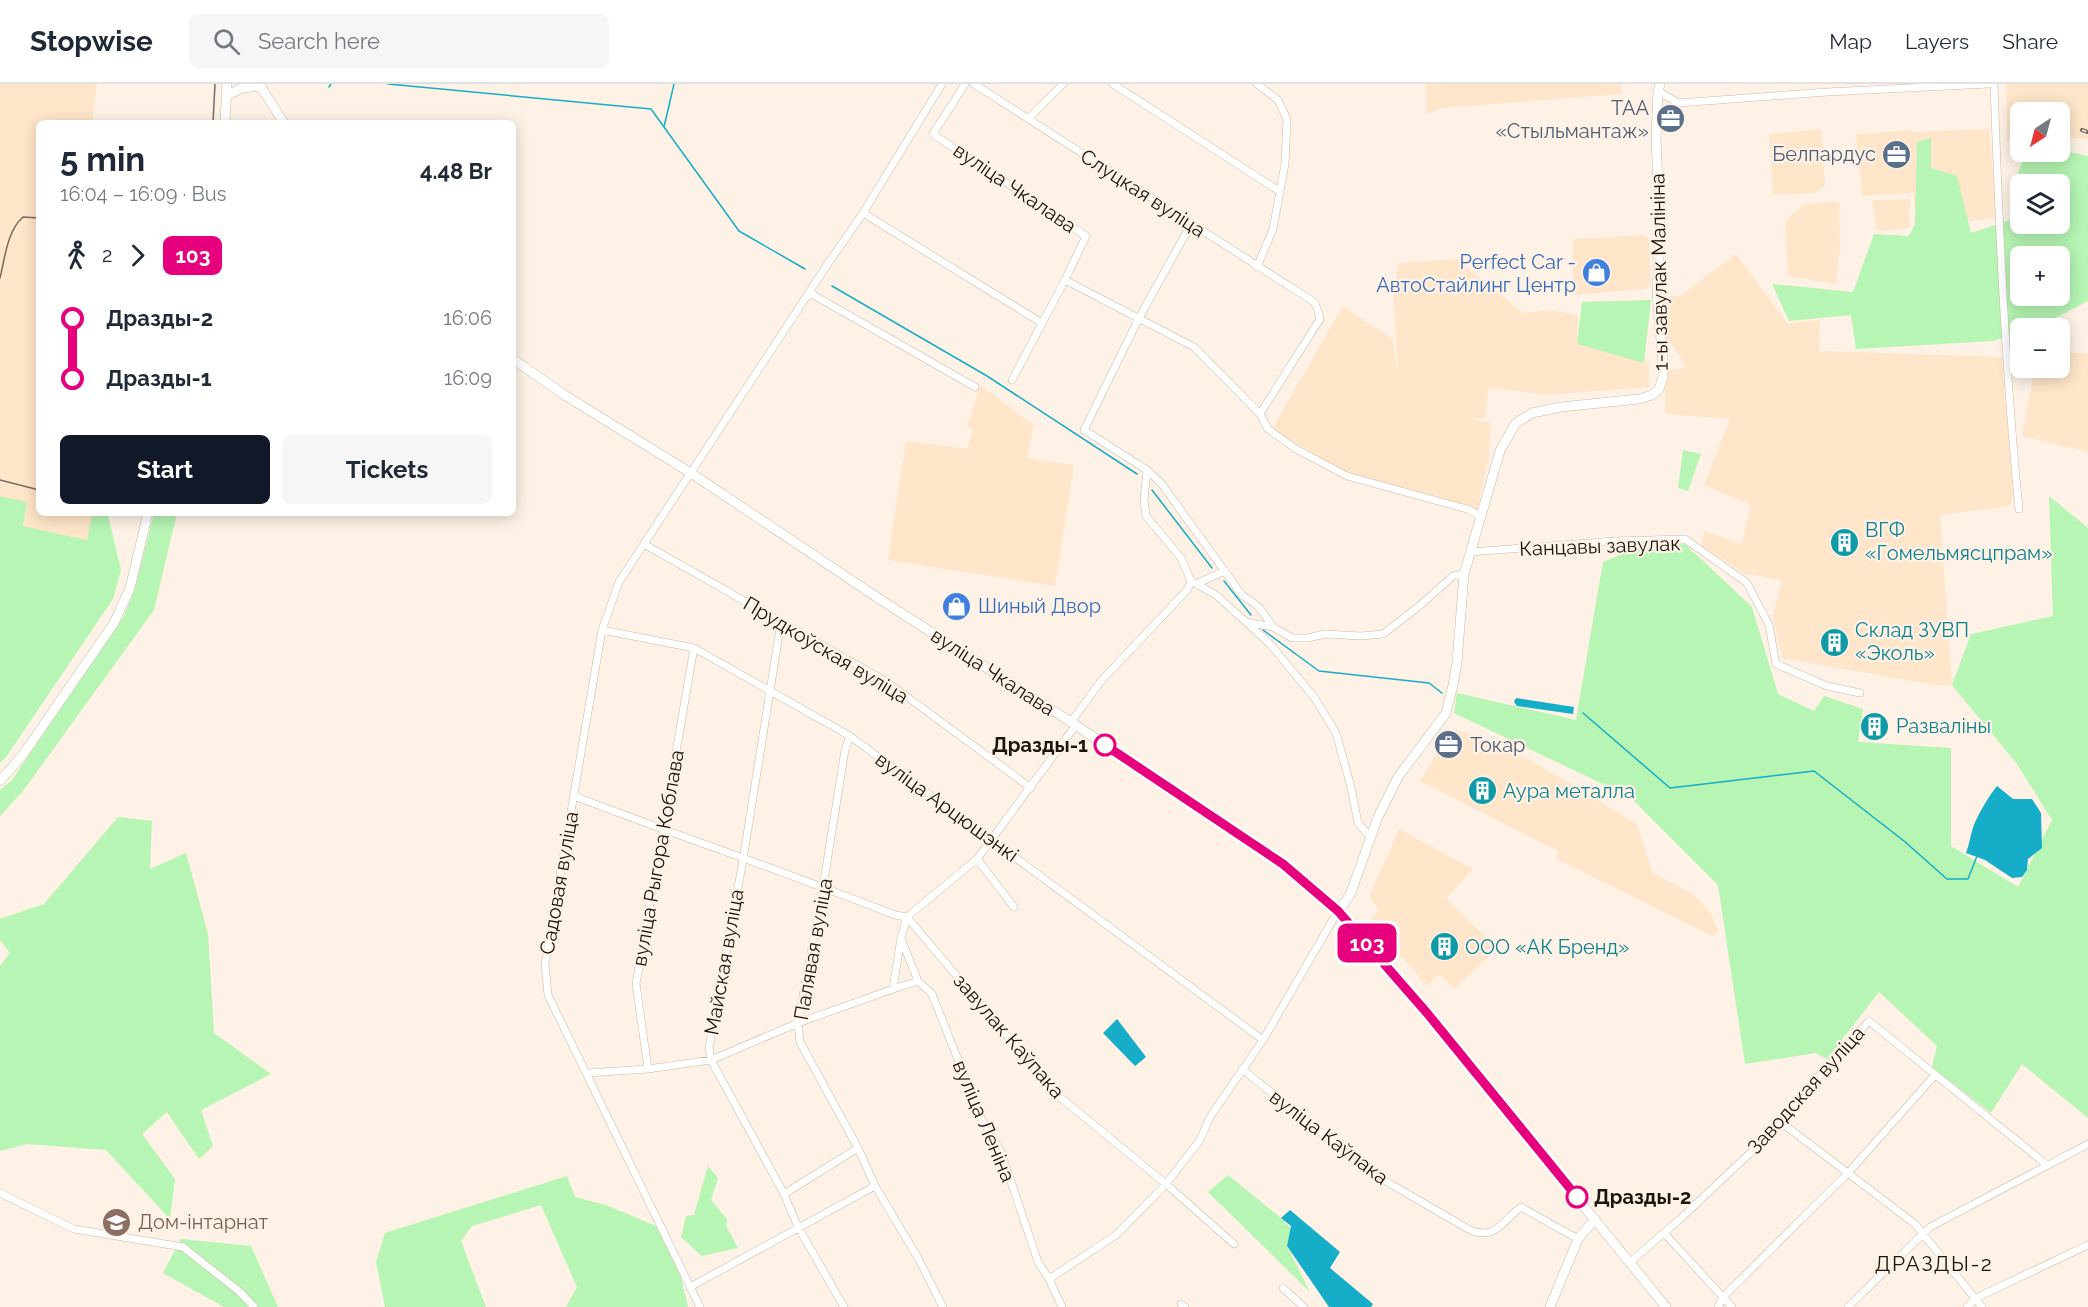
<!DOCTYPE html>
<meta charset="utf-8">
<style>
body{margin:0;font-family:Raleway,sans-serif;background:#f6f6f7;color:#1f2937;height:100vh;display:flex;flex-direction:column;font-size:22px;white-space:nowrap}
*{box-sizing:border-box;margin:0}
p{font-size:20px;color:#747a83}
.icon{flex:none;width:33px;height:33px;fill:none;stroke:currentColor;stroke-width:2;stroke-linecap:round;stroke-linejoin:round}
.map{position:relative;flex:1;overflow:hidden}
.details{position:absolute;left:36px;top:36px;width:480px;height:396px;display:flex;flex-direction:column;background:#fff;border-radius:9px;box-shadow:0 3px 15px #0003}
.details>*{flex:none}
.badge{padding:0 12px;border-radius:9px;font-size:21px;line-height:39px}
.needle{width:39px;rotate:216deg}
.controls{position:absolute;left:2010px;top:18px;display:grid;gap:12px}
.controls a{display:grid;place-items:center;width:60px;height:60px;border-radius:9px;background:#fff;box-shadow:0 3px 15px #0003;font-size:30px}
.map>.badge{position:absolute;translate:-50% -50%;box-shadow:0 0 0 3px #fff}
.legs{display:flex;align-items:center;gap:9px;height:66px;padding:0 24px;font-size:20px}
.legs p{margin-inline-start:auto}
.overview{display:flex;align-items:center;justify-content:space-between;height:102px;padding:0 24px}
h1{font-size:33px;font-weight:700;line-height:45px}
.cta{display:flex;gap:12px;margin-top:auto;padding:12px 24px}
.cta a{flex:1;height:69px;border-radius:9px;background:#111827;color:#fff;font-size:24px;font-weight:700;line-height:69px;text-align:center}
.cta a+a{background:#f6f6f7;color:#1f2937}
ul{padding:0 24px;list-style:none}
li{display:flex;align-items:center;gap:21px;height:60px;font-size:22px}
li i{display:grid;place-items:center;width:9px;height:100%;margin:0 8px;background:currentColor}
li i::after{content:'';width:15px;height:15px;margin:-8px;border:4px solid;border-radius:50%;background:#fff}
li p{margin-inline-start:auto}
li:first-child i{background:linear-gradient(#0000 50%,currentColor 0)}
li:last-child i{background:linear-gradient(currentColor 50%,#0000 0)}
header{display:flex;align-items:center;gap:36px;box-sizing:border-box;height:84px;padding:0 30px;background:#fff;border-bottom:2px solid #e0e1e3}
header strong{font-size:28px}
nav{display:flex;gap:33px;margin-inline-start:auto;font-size:21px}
.search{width:420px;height:54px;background:#f6f6f7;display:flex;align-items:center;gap:15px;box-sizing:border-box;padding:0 21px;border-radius:9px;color:#747a83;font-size:22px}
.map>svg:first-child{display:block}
.built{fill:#ffe6ca}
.green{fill:#b6f5b3;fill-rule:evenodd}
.water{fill:#16adc9}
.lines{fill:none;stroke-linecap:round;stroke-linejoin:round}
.stream{stroke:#16adc9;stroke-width:1.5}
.street-casing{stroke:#cbb9a4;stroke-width:8}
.secondary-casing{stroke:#cbb9a4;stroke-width:10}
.street{stroke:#fff;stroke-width:7}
.secondary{stroke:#fff;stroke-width:9}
.tram{stroke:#756d63;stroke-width:1.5}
.rail-casing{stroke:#756d63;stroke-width:4}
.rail{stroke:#fdf2e5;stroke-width:1.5;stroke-dasharray:4.5;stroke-linecap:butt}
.line-1-casing{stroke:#fff;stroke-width:14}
.line-1{stroke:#e6007e;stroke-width:9}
.stop-1-dot{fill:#fff;stroke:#e6007e;stroke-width:3}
.labels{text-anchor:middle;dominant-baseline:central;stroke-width:4.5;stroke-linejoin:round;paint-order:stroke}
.service-label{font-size:20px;fill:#4e5e75;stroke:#fdf2e5;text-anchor:end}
.street-label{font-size:20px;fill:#1b150d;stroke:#fdf2e5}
.shop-label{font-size:20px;fill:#366cbe;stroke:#fdf2e5;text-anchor:end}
.culture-label{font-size:20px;fill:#0d838f;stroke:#fdf2e5;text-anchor:start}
.stop-label{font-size:20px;font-weight:bold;fill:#1b150d;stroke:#fdf2e5;text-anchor:end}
.education-label{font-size:20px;fill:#785e54;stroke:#fdf2e5;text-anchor:start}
.neighbourhood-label{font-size:21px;letter-spacing:1.5px;fill:#1b150d;stroke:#fdf2e5}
</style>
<header>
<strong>Stopwise</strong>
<div class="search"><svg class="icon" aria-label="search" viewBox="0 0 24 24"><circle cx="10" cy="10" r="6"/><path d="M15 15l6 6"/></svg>Search here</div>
<nav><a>Map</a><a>Layers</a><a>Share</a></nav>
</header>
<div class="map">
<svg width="2088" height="1223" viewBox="0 0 2088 1223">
<rect width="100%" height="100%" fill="#fdf2e5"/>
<!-- built -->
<path class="built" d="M0,0H97L92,39H39V429H99L92,430L87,456L23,442L27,419L0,412Z
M1426,0H1620L1622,10L1441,24L1427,30Z
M2006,0H2088V56L2079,54H2060V28H2020V56L2007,57Z
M1821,45L1825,101L1815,109L1773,111L1769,50Z
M1989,45L1997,134L1915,143L1914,109L1862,112L1856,50L1911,46L1912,48Z
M1910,115L1909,144L1877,147L1872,116Z
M1839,118L1840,164L1836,200L1788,192L1785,137L1804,120Z
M1643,151L1649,154L1651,200L1643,205L1572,211L1573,155Z
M1736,170L1787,239L1820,236L1819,267L2002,273L2013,411L2010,422L1940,431L1952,601H1935L1782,574L1773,531L1782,496L1745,490L1702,462L1704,447L1742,460L1751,421L1704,401L1730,335L1665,330V286L1686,284L1680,272L1665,252L1663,212H1680Z
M1457,175L1523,229L1550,226L1578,231L1577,260L1649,279V303L1546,311L1489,303L1485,334L1471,335L1491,339L1489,375L1477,427L1465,421L1345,388L1272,345L1343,222L1392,255L1398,288L1393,205L1399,179Z
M2060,269H2088V368L2022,352L2035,284H2060Z
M980,301L1034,341L1027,374L1074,381L1055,502L888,476L906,357L967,365L973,345L967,343Z
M1455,646L1470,650L1529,675L1637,740L1653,789L1693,810L1711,830L1719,848L1712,852L1556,775L1558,767L1420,697L1446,655Z
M1399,745L1473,785L1446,815L1498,864L1454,905L1439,890L1427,902L1370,837L1379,826L1369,813Z"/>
<!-- green -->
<path class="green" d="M1931,54V84L1957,92L1971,149L2013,135C2014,109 2014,90 2028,68H2060V66L2088,72V217C2070,226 2041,244 2020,244V247L1993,257L1856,265L1851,231L1789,237L1772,200L1853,208L1874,150L1909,152L1915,140L1917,58ZM2020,100H2060V140H2020ZM2020,172H2060V212H2020Z
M1651,216L1644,279L1577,260L1582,218Z
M1683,366L1701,370L1688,407L1678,404Z
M0,412L27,418L23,442L87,456L92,430L108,431L121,486L113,515L6,673L0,679Z
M2049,412L2088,444V1034L2022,980L1991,1029L1932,983L1937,962L1879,908L1827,975L1816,969L1745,980L1718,801L1630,713L1454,629L1457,609L1576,636L1603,478L1637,464L1685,460L1752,523L1778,610L1814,627L1824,612L1863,625L1858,658L1951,664V762L2018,803L2052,736L2017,680L1952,601L1971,550L2053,532Z
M154,429H177L154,526L23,707L0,732V706L12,696L123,534L135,505Z
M118,733L152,737L150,785L186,769L208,850L214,949L271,990L201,1026L213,1062L199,1075L167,1028L142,1050L175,1095L170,1135L106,1066L27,1060L0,1067V882L10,869L0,856V835L44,820Z
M708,1082L718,1094L711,1116L727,1135L726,1142L738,1164L702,1172L681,1153L686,1132L694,1131Z
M1228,1091L1281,1134L1291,1145L1287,1162L1310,1208L1208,1108Z
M567,1092L575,1113L606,1121L656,1142L680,1189L688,1223H566L577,1203L541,1121L472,1142L461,1157L486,1223H385L376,1178L385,1149Z
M181,1155L251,1162L278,1223H224L163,1189Z"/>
<!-- water -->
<path class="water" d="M1516,614L1574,623L1573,630L1517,622L1514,618Z
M1997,702L2013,715H2032L2041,729L2042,764L2028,775L2027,786L2022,793L2012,794L1985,776L1966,769C1970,759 1971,746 1976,736C1982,724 1989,712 1997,702Z
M1117,935L1146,973L1135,982L1103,949Z
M1290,1126L1340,1168L1330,1184L1373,1220L1371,1223H1329L1287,1162L1291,1142L1281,1134Z"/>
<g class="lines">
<!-- stream -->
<path class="stream" d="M388,0L651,25L739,147L805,185
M329,3L331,0
M664,43L674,0
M832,202L987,292L1137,390
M1152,406L1212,484
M1224,497L1251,531
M1263,546L1319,587L1429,599L1442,609
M1583,629L1670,704L1814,687L1904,757L1947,795H1968L1977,772"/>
<defs>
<path id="street" d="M965,0L933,50L1086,152L1065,196L1012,296
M974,0L1314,218L1318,226L1320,235L1260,330
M1113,0L1279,107
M1257,0L1278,16L1287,35L1285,80L1273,145L1257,183
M1994,0C1999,141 2005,284 2019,425
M1658,7L1678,19L1827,8L1988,0
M1029,34L1063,0
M863,129L1042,239
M1191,140L1139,234L1084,346L1147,386L1161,399L1242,511L1259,523L1273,543
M1065,196L1194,263L1260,330L1268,345L1296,365L1347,392L1467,425L1481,432
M810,209L975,303
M644,460L887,598L1031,704
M1470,468L1615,457L1685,455L1747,499L1769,541L1776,580L1827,602L1860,609
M1191,497L1216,511L1246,538L1273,543L1292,554H1308L1325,550L1361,552L1383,550L1418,523L1453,492L1464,490
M1198,499L1225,487
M781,538L743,776L709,963L711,976L784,1110L798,1143L844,1223
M1247,539L1270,560L1314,613L1336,649L1351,703L1358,739L1371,754
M602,546L694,564L850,652L1263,956
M1071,638L1101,597L1188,505L1191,497L1181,474L1146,432L1144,415L1147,386
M1076,641L977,775L907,833L1055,1009L1166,1100L1234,1160
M850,652L845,666L823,803L798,939L800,958L858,1064L875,1102L918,1174L943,1223
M574,712C681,753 789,789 895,831L907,833L901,854L893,905L798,939L711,976L648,985L586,989
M977,775L1014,823
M902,857L918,897L932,910L981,1034L1001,1068L1038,1178L1049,1195L1062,1223
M893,905L918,897
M648,985L636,900L694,564
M1242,985L1370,1088L1470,1146C1496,1157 1503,1136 1521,1123L1578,1155
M1782,1039L1915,1140L1982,1223
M0,1109L74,1145L183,1163L240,1208L254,1223
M784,1110L858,1064
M1664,1149L1732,1223
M1629,1179L1679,1136L1782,1039L1816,995L1869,937L2047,1081
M1049,1195L1116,1151L1166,1100L1200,1056L1210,1033L1263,956L1338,827
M690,1203L875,1102
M1283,1204L1304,1223
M1181,1220L1185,1223
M700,1223L548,911L545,880L602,546L619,498L827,181L863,129L942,0
M1718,1223L1723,1213L1848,1089L1935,991
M1848,1223L1930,1143L2088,1060
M1967,1223L1976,1214L2088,1161"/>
<path id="secondary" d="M259,0L284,39
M226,12L242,4L260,2
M225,39L227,0
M513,275L566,312L691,389L881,516L1071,638L1283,780L1338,827L1385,879L1666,1223
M0,697L22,672L114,539L130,504L148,429
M1338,827L1350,811L1378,733L1398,693L1446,629L1453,601L1457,578L1464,490L1500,367L1515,340L1532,329L1561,323L1639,315L1652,311L1659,305L1663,293V279L1657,209L1660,149L1656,54L1658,7L1660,0
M1550,1223L1578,1155L1595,1135"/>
</defs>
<!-- street casing -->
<use href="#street" class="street-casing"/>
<!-- secondary casing -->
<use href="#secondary" class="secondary-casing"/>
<!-- street -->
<use href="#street" class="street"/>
<!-- secondary -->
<use href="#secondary" class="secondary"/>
<!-- tram -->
<path class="tram" d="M213,39L215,0
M0,194C5,174 7,147 23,133L39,134
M0,396L39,406"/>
<defs>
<path id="rail" d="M2082,46L2088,48"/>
</defs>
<!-- rail casing -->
<use href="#rail" class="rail-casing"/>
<!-- rail -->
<use href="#rail" class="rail"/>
</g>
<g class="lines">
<defs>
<path id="line-1" d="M1105,661L1283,780L1338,827L1427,929L1577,1113"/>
</defs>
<!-- line-1 casing -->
<use href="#line-1" class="line-1-casing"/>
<!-- line-1 -->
<use href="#line-1" class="line-1"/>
</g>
<!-- icons -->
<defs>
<symbol id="office-disc" viewBox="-11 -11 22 22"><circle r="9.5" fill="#5c6f8a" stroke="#fdf2e5"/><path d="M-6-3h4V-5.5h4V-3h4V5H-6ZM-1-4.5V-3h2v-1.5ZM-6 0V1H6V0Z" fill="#fff"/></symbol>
<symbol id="shop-disc" viewBox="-11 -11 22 22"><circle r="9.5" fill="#3f7fe0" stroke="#fdf2e5"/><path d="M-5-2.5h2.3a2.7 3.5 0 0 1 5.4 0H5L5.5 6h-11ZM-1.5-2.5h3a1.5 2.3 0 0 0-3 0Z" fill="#fff"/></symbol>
<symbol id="building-disc" viewBox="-11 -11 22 22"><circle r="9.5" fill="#0f9aa8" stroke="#fdf2e5"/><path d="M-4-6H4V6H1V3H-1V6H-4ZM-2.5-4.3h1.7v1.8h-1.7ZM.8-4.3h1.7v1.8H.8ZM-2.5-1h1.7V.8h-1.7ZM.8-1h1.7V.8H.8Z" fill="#fff"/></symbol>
<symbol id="school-disc" viewBox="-11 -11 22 22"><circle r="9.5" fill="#8d6e63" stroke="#fdf2e5"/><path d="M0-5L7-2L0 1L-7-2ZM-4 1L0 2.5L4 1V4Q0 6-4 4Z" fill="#fff"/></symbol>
</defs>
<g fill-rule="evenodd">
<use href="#office-disc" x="1654" y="18" width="33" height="33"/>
<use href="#office-disc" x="1880" y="54" width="33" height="33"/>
<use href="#shop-disc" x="1580" y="172" width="33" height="33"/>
<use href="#building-disc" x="1828" y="442" width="33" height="33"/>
<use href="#shop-disc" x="940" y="506" width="33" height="33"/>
<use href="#building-disc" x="1818" y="542" width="33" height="33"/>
<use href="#building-disc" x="1858" y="626" width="33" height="33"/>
<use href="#office-disc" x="1432" y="644" width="33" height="33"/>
<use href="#building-disc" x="1466" y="690" width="33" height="33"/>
<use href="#building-disc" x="1428" y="846" width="33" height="33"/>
<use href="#school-disc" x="100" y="1122" width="33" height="33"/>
</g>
<!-- markers -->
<g class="stop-1-dot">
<circle cx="1105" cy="661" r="10"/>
<circle cx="1577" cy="1113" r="10"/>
</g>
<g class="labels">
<!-- service labels -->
<g class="service-label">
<text x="1649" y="24">ТАА<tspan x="1649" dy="23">«Стыльмантаж»</tspan></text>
<text x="1876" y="70">Белпардус</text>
<text x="1470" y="661" text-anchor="start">Токар</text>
</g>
<!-- street labels -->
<g class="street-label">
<text transform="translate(1015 104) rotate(34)">вуліца Чкалава</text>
<text transform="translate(1143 109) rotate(33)">Слуцкая вуліца</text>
<text transform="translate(1659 188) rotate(-91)">1-ы завулак Малініна</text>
<text transform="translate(1600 462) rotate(-2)">Канцавы завулак</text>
<text transform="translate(826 566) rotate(31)">Прудкоўская вуліца</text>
<text transform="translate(993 588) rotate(33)">вуліца Чкалава</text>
<text transform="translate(947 723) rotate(36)">вуліца Арцюшэнкі</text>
<text transform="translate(658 774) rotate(-80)">вуліца Рыгора Коблава</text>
<text transform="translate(559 799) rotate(-80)">Садовая вуліца</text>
<text transform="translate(813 865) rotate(-80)">Палявая вуліца</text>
<text transform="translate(724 878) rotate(-80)">Майская вуліца</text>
<text transform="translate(1009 952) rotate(49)">завулак Каўпака</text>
<text transform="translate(1806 1006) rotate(-48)">Заводская вуліца</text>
<text transform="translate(984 1037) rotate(67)">вуліца Леніна</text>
<text transform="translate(1329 1053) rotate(37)">вуліца Каўпака</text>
</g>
<!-- shop labels -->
<g class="shop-label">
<text x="1576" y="178">Perfect Car -<tspan x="1576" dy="23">АвтоСтайлинг Центр</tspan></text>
<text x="978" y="522" text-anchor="start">Шиный Двор</text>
</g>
<!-- culture labels -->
<g class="culture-label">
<text x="1865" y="446">ВГФ<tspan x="1865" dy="23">«Гомельмясцпрам»</tspan></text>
<text x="1855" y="546">Склад ЗУВП<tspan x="1855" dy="23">«Эколь»</tspan></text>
<text x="1896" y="642">Разваліны</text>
<text x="1503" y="707">Аура металла</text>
<text x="1465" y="863">ООО «АК Бренд»</text>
</g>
<!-- stop labels -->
<g class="stop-label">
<text x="1088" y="661">Дразды-1</text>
<text x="1594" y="1113" text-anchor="start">Дразды-2</text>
</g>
<!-- education labels -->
<g class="education-label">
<text x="138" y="1138">Дом-інтарнат</text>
</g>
<!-- neighbourhood labels -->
<g class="neighbourhood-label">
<text x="1934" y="1179">ДРАЗДЫ-2</text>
</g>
</g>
</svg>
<div class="controls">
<a><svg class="needle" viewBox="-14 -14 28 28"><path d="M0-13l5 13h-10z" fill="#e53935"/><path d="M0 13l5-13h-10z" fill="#747a83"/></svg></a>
<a><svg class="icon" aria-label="layers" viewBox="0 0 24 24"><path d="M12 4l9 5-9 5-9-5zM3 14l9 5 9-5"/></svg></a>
<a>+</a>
<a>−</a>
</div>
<b class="badge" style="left:1367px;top:859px;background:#e6007e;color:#fff">103</b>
<section class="details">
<div class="overview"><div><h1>5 min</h1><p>16:04 – 16:09 · Bus</p></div><b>4.48 Br</b></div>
<div class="legs"><svg class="icon" aria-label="walk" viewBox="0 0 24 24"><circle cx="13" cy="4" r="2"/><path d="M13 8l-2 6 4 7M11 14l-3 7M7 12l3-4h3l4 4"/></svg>2<svg class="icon" aria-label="forward" viewBox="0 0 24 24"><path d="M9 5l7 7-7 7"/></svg><b class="badge" style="background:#e6007e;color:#fff">103</b></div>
<ul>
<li><i style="color:#e6007e"></i><b>Дразды-2</b><p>16:06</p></li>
<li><i style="color:#e6007e"></i><b>Дразды-1</b><p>16:09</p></li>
</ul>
<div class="cta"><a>Start</a><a>Tickets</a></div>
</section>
</div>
